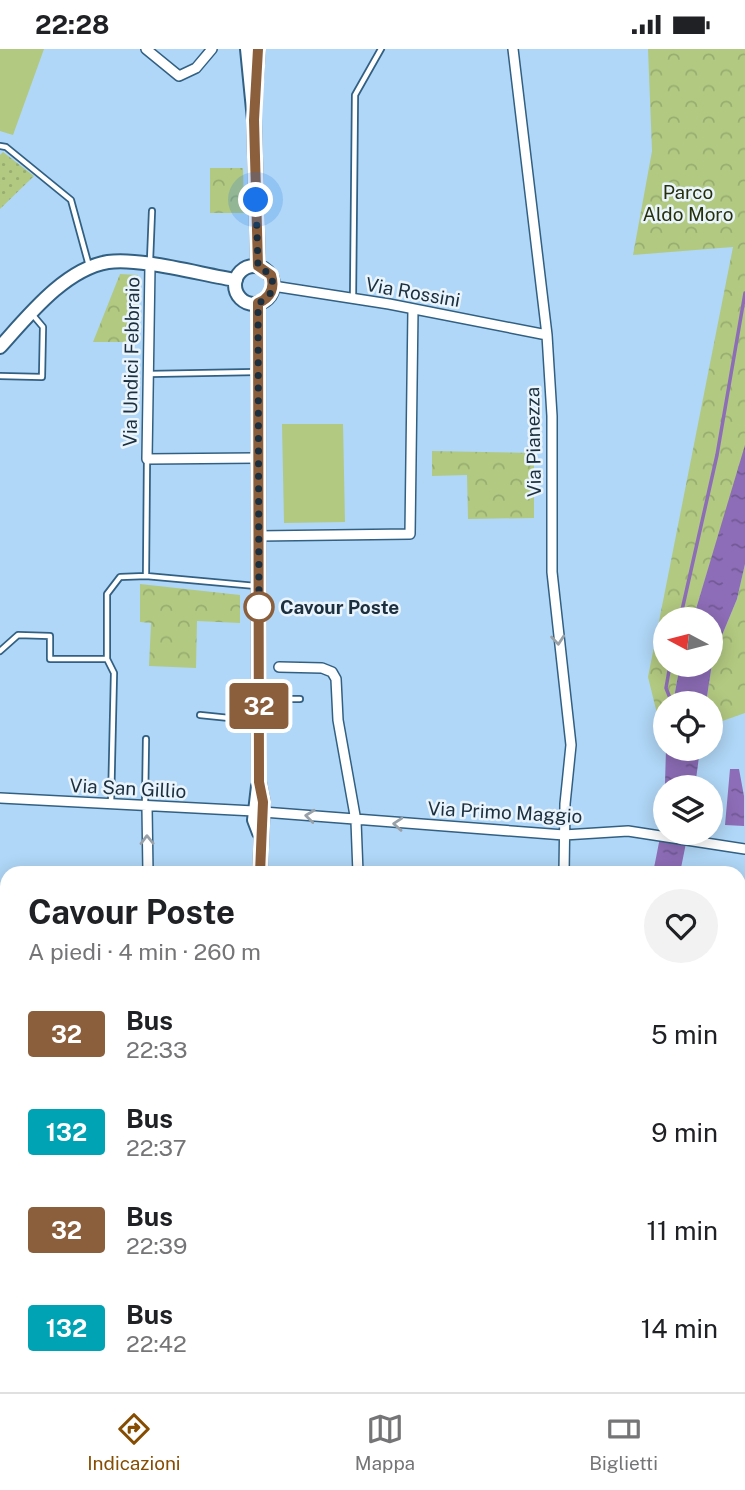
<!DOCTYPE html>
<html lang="it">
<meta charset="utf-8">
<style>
body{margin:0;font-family:"Public Sans",sans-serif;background:#f2f2f2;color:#202124;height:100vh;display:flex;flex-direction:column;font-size:26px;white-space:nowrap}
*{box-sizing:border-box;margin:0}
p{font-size:23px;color:#757577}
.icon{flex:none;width:38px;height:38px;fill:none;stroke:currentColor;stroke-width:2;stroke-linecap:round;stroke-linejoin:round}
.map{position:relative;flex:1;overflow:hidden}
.sheet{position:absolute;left:0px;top:817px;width:746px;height:527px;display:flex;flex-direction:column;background:#fff;border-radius:21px 21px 0 0;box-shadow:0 4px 18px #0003}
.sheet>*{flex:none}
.badge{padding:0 14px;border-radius:5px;font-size:24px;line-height:46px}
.needle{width:46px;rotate:277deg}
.buttons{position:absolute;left:653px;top:558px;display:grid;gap:14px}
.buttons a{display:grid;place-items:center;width:70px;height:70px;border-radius:50%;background:#fff;box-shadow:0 4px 18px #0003;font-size:35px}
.you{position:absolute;width:35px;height:35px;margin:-18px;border:5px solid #fff;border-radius:50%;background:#1a73e8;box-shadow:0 0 0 10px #1a73e833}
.map>.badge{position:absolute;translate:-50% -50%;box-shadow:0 0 0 4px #fff}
.round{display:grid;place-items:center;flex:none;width:74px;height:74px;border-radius:37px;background:#f2f2f2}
.head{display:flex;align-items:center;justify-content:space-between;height:119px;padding:0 28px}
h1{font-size:33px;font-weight:700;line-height:52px}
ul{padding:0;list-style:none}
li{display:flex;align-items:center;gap:21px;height:98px;padding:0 28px}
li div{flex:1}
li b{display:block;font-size:26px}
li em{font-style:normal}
li .badge{min-width:77px;font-weight:700;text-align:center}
.status{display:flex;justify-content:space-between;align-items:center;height:49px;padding:0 35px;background:#fff;direction:ltr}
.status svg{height:19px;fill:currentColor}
.tab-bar{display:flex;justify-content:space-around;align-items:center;height:98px;border-top:2px solid #e0e0e0;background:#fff;font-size:19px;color:#757577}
.tab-bar a{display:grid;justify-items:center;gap:4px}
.tab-bar .current{color:#864d02}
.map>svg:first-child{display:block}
.grass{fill:url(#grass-dots)}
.forest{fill:url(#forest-crowns)}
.garden{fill:#b2c981}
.water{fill:url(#water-ripples)}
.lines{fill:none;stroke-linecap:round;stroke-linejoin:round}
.stream{stroke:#8d6db7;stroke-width:3.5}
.lane-casing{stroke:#326083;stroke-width:8}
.street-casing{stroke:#326083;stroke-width:12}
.secondary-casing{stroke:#326083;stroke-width:16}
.lane{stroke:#fff;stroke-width:4.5}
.street{stroke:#fff;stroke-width:9}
.secondary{stroke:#fff;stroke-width:12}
.oneway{stroke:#98a1a8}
.line-casing{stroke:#fff;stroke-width:16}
.line{stroke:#8b5e3c;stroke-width:10}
.walk{stroke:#1b2f3e;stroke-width:7;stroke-dasharray:0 12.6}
.stop-dot{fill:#fff;stroke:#8b5e3c;stroke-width:3.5}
.labels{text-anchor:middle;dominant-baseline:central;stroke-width:5;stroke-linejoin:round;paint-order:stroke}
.park-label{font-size:19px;fill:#26300b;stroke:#eaf4fc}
.street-label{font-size:19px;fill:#1b2f3e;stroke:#eaf4fc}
.stop-label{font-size:19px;font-weight:bold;fill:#1b2f3e;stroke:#eaf4fc;text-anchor:start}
</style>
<div class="status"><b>22:28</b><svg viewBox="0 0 49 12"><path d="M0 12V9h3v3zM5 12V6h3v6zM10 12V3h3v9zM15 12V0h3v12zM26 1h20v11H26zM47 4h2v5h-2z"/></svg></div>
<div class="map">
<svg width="745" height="1343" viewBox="0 0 745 1343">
<defs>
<pattern id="grass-dots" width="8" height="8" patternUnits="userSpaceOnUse" patternTransform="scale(1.75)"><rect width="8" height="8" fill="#b2c981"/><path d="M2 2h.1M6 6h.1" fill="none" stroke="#98ad70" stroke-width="1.8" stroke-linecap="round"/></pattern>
<pattern id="forest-crowns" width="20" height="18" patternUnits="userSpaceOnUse" patternTransform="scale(1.75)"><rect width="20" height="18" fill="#b2c981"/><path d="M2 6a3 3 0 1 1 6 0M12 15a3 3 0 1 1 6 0" fill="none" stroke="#98ad70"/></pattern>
<pattern id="water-ripples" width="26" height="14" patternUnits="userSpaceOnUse" patternTransform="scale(1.75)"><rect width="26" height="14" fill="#8d6db7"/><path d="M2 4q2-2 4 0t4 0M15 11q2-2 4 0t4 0" fill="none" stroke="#725a96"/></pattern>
</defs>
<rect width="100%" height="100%" fill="#b0d7f7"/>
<!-- grass -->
<path class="grass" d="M3,103L34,127L0,160V106Z"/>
<!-- forest -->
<path class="forest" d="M648,0H745V400L693,570H665V616H680L673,654H665V697L648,628L733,198L633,206L652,102Z
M210,119H243L244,164H210Z
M120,225L138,226V293H93Z
M432,402L534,404V469L468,470L467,426L432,427Z
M745,515V664L711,676L710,654H706L713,608L737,550Z
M140,535L240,546V574L197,572L196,619L149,617L151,574L140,573Z
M744,1053L745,1343H685L686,1337H738V1054Z"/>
<!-- garden -->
<path class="garden" d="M0,0H44L13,86L0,82Z
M282,375H343L345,473L284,474Z"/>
<!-- water -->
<path class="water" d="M745,396V515L737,550L713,608L706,654H673L680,616H710V570H693Z
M666,700H700L695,738H665V784H688L680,824H653L664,768Z
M730,720H739L744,747V777L725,776Z
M608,1337H686L685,1343H608Z"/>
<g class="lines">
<!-- stream -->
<path class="stream" d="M680,570L717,406L745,244
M670,616L666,639L672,654
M738,956L745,932
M723,1343L724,1337"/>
<defs>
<path id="lane" d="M0,97L6,98L71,151L89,217
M150,212L152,162
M353,249L355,46L381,0
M149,325L256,323
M0,327L42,328L43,278L32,265
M146,527L147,410
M0,602L18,586L50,587V610H107V545L120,528L146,527L257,537
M107,610L114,624L111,755
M260,650H300
M200,666L259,672
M145,756L146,690
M728,824V823
M738,900L745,895
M110,1337V1343
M407,1343V1337"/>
<path id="street" d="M146,0L179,27L196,19L212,0
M513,0L547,286L552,367V523L571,696L565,755L564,824
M150,216L147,410L258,409
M273,237L389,255L547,286
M258,487L410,485L413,260
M279,618L322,619L332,623L336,630L338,671L356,772L358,824
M0,749L254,762
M147,758L148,824
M263,763L564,786L628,782L745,800
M0,894H7
M0,1055H7
M452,1337L510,1343
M518,1337L519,1343"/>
<path id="secondary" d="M247,0L254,71L258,217
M256,32L258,0
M235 236a19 19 0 1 1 38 0a19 19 0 1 1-38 0Z
M258,254L259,733L263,753L260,824
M0,298C28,267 65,220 108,213C139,208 203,226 236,231
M258,737L254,771L259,784
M738,1236H745
M0,1261L7,1260
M267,1343L268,1337"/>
</defs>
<!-- lane casing -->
<use href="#lane" class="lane-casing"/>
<!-- street casing -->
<use href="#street" class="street-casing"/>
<!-- secondary casing -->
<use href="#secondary" class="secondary-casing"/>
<!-- lane -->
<use href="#lane" class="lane"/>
<!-- street -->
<use href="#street" class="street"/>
<!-- secondary -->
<use href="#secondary" class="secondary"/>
</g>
<!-- one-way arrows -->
<defs><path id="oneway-chevron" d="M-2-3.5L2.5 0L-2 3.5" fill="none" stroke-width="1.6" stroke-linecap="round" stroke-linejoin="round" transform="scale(1.75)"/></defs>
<g class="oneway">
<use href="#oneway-chevron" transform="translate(558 591) rotate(85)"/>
<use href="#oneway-chevron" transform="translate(310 767) rotate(-174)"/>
<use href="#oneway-chevron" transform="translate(398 775) rotate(-176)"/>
<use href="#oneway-chevron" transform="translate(147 791) rotate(-91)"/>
</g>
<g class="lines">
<defs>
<path id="line" d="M258,0L254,71L258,217L271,226C275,239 271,249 258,254L259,733L263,753L260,824"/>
</defs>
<!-- line casing -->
<use href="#line" class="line-casing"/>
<!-- line -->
<use href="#line" class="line"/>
<!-- walk -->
<path class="walk" d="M256,151L258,217L271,226C275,239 271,249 258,254L259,558"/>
</g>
<!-- markers -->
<circle class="stop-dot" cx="259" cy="558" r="14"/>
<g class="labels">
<!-- park labels -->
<g class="park-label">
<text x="688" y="143">Parco<tspan x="688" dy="22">Aldo Moro</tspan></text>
</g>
<!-- street labels -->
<g class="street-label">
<text transform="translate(413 243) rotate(10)">Via Rossini</text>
<text transform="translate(131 313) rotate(-89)">Via Undici Febbraio</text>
<text transform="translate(533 393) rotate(-91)">Via Pianezza</text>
<text transform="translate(128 739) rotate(3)">Via San Gillio</text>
<text transform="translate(505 763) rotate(3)">Via Primo Maggio</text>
</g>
<!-- stop labels -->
<g class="stop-label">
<text x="280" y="558">Cavour Poste</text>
</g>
</g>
</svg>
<div class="buttons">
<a><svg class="needle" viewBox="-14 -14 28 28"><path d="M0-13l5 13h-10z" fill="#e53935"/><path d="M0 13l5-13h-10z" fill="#757577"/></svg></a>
<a><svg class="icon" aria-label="locate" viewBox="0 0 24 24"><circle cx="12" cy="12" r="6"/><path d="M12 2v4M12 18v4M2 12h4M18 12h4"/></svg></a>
<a><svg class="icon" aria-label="layers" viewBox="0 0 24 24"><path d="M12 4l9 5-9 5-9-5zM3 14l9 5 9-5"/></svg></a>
</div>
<div class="you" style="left:256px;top:151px"></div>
<b class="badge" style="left:259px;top:657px;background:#8b5e3c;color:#fff">32</b>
<section class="sheet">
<div class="head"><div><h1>Cavour Poste</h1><p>A piedi · 4 min · 260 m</p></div><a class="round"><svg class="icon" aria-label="heart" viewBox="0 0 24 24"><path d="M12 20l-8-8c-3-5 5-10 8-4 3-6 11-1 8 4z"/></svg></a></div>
<ul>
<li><span class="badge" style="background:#8b5e3c;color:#fff">32</span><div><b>Bus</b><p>22:33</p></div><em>5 min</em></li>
<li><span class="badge" style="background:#00a3b4;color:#fff">132</span><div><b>Bus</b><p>22:37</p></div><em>9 min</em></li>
<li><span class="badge" style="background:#8b5e3c;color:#fff">32</span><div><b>Bus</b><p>22:39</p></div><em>11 min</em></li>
<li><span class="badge" style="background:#00a3b4;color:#fff">132</span><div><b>Bus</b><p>22:42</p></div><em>14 min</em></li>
</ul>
</section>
</div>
<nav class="tab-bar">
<a class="current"><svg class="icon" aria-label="directions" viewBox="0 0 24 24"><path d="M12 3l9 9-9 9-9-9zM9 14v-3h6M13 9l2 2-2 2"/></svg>Indicazioni</a>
<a><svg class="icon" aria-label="map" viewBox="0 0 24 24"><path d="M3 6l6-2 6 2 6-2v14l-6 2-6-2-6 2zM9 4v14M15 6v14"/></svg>Mappa</a>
<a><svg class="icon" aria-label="tickets" viewBox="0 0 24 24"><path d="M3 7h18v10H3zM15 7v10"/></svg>Biglietti</a>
</nav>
